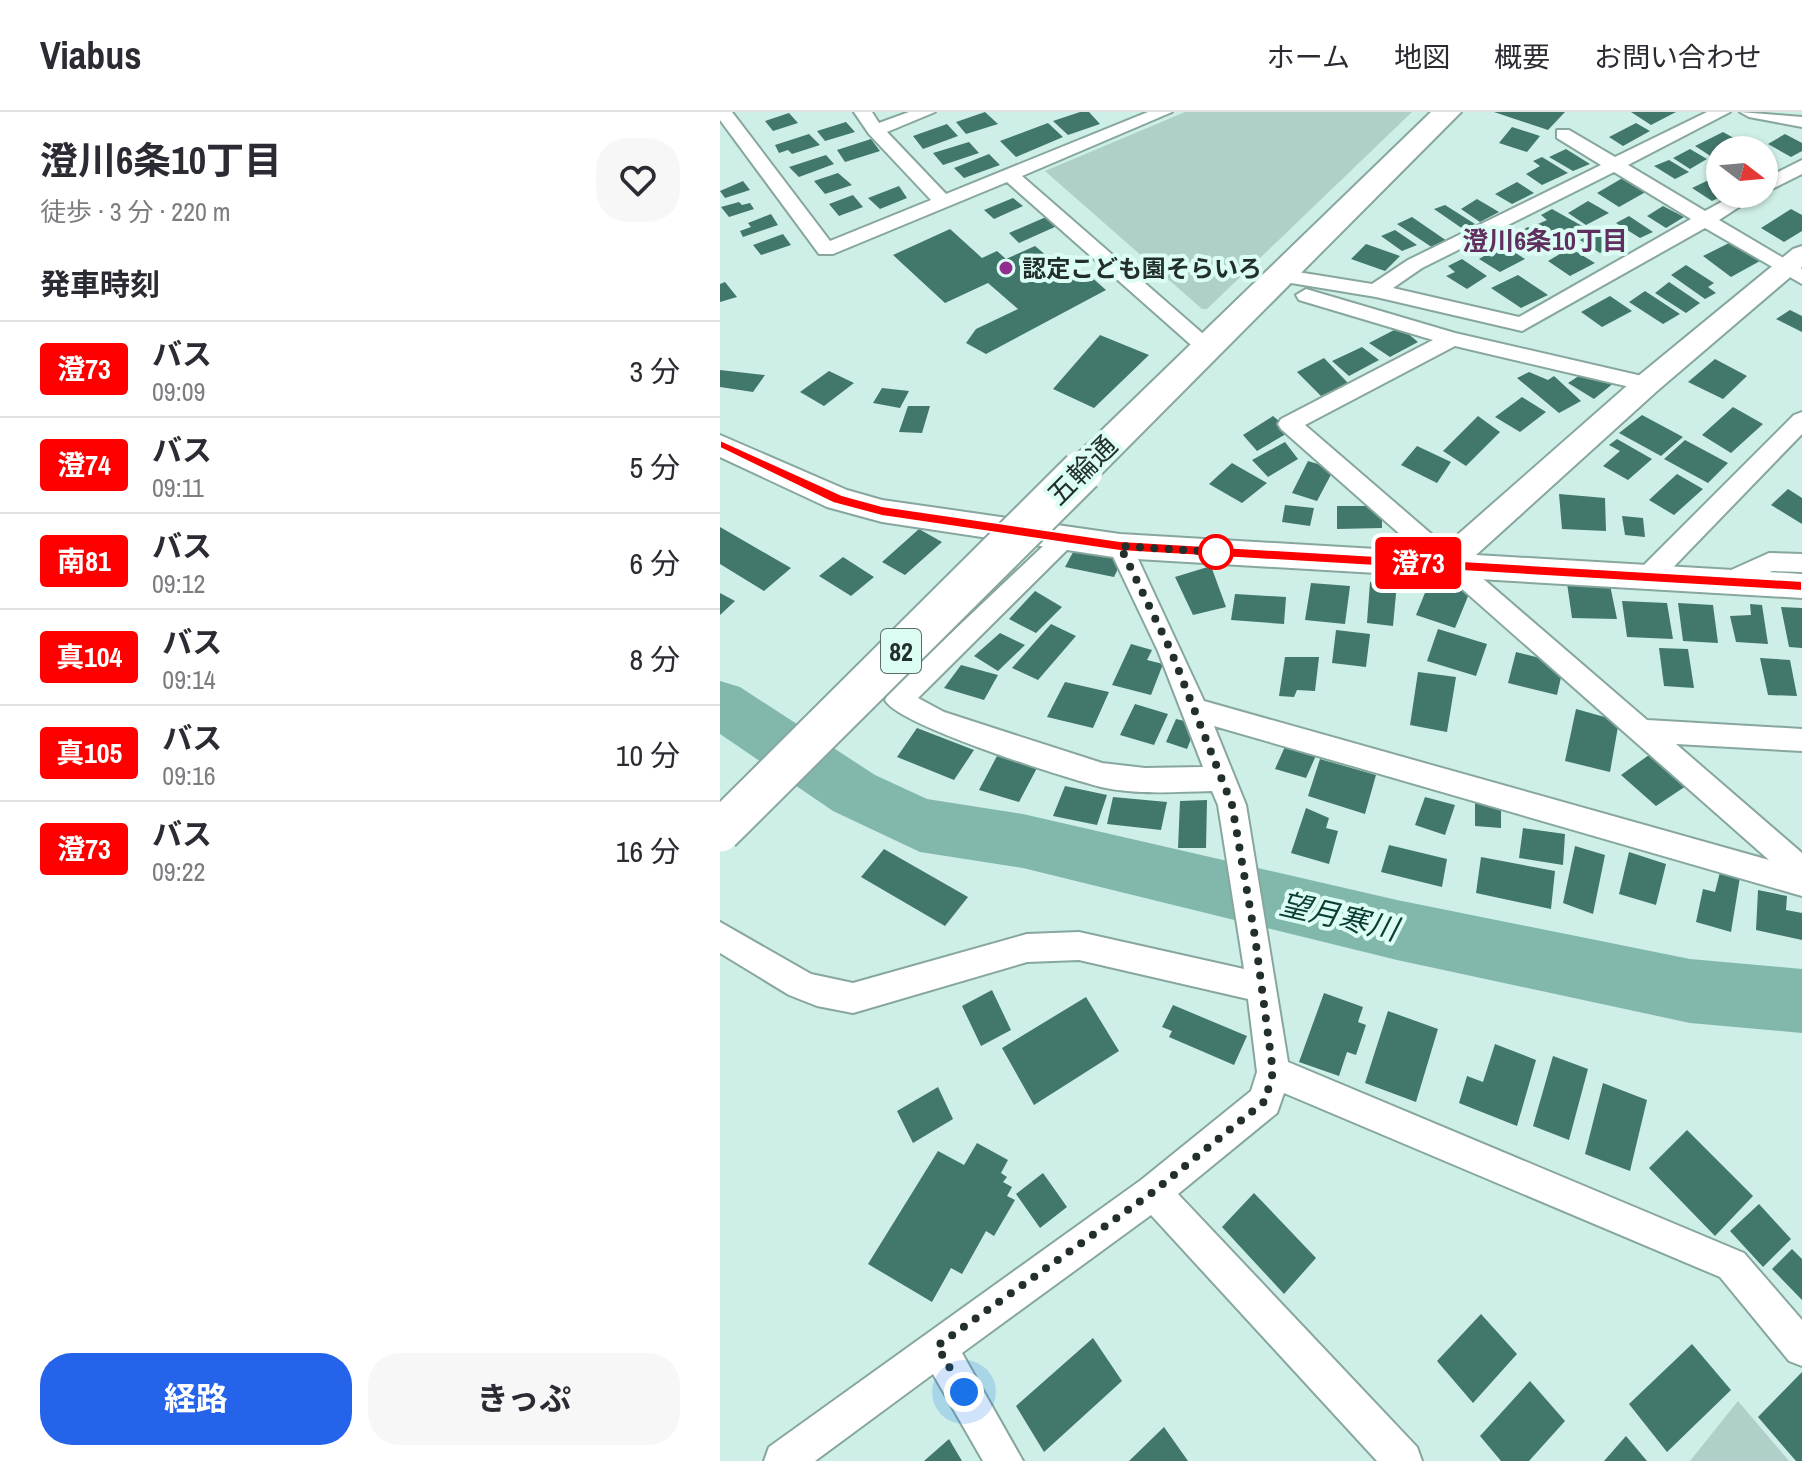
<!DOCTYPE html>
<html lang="ja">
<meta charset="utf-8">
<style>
body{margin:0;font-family:"Archivo Narrow","Noto Sans JP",sans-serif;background:#f7f7f7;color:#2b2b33;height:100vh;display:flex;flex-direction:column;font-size:30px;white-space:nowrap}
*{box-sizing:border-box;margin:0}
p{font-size:26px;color:#7c7c81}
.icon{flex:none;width:44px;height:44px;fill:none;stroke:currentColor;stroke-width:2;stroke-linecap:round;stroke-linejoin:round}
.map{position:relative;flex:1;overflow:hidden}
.side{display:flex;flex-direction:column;background:#fff;width:720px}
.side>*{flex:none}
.badge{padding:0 16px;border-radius:6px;font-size:28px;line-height:52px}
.needle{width:52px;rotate:106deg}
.tools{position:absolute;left:986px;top:24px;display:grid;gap:16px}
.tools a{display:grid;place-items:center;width:72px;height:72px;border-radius:50%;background:#fff;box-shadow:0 2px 6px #0004;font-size:40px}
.you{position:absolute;width:40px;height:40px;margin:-20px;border:6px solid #fff;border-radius:50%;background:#1a73e8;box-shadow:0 0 0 12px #1a73e833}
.map>.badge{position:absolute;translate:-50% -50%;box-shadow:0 0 0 4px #fff}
h2{padding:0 40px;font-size:30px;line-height:72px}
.round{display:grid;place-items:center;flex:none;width:84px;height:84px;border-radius:32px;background:#f7f7f7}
.overview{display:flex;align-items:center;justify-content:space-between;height:136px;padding:0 40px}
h1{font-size:38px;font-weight:700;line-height:60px}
.button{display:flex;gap:16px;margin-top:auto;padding:16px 40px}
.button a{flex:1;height:92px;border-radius:32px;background:#2563eb;color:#fff;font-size:32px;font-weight:700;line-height:92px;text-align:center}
.button a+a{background:#f7f7f7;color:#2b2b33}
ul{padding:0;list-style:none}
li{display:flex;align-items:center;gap:24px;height:96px;padding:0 40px;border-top:2px solid #e1e1e2}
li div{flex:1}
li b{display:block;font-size:30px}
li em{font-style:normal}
li .badge{min-width:88px;font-weight:700;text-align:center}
header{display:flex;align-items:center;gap:48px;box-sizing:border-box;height:112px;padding:0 40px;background:#fff;border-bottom:2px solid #e1e1e2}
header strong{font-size:38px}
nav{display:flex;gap:44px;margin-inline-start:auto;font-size:28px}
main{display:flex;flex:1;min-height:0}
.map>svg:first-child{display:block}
.green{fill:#afd0c8}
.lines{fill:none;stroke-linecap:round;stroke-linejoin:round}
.river{fill:#82b8ac;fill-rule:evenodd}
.building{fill:#42776b}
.minor-casing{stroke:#86a69e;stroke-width:4}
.tertiary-casing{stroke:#86a69e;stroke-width:4}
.primary-casing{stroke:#86a69e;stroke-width:4}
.minor{fill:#fff;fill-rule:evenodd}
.tertiary{fill:#fff;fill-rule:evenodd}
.primary{fill:#fff;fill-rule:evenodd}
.primary-bridge-casing{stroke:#86a69e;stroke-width:45;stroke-linecap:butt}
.primary-bridge{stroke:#fff;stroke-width:41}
.line{fill:#f00;stroke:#fff;stroke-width:2}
.walk{stroke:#222f2c;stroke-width:8;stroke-dasharray:0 14.4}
.poi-dot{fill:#932c91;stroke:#dbfdf4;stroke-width:3}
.stop-dot{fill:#fff;stroke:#f00;stroke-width:4}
.labels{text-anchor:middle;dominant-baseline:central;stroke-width:8;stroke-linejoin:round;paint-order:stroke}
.far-poi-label{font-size:24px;font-weight:bold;fill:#222f2c;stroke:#dbfdf4;text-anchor:start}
.far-neighbourhood-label{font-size:26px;font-weight:bold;fill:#612f5f;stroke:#dbfdf4}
.shield{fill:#dbfdf4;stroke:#5a6d68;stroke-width:2}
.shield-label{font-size:26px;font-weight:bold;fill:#222f2c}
.street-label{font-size:28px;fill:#222f2c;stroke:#dbfdf4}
.water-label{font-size:30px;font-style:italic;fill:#0b3d35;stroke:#dbfdf4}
</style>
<header>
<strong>Viabus</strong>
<nav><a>ホーム</a><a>地図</a><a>概要</a><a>お問い合わせ</a></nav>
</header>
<main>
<section class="side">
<div class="overview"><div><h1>澄川6条10丁目</h1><p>徒歩 · 3 分 · 220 m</p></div><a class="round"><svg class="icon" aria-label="heart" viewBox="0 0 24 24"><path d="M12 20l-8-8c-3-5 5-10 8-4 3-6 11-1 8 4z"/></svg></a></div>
<h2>発車時刻</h2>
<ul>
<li><span class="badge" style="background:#f00;color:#fff">澄73</span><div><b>バス</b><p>09:09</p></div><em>3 分</em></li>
<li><span class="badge" style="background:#f00;color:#fff">澄74</span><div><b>バス</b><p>09:11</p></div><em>5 分</em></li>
<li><span class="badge" style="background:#f00;color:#fff">南81</span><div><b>バス</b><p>09:12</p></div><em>6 分</em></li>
<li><span class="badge" style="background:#f00;color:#fff">真104</span><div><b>バス</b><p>09:14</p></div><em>8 分</em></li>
<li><span class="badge" style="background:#f00;color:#fff">真105</span><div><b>バス</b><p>09:16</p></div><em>10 分</em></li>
<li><span class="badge" style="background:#f00;color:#fff">澄73</span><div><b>バス</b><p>09:22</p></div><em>16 分</em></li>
</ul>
<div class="button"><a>経路</a><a>きっぷ</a></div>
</section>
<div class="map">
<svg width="1082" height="1349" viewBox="0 0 1082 1349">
<rect width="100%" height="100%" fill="#ceefe7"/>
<!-- green -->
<path class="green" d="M465,0H692L487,197H482L325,59Z
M1018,1289L1069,1349H970Z"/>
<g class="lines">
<!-- river -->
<path class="river" d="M0,569L20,575L155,663L207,687L303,702L677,788L970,847L1082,857V921L970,911L677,848L303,756L200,740L113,699L0,622Z"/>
</g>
<!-- building -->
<path class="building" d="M265,0L278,12L246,22L236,10Z
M360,0H369L380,12L348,23L333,9Z
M774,0H845L828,18Z
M911,0H956L931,13Z
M69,1L78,11L53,19L45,9Z
M126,10L135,20L105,29L97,19Z
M328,11L343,25L296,45L280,29Z
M916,11L930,19L903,34L889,25Z
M227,12L238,24L203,37L193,24Z
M792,15L820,24L807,40L779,31Z
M1003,20L1021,30L992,45L975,34Z
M89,22L100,33L72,42L68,38L59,41L55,33Z
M1065,22L1082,31V39L1071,45L1048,32Z
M151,27L160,39L125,50L117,38Z
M249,30L259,41L223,53L213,41Z
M846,37L870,52L853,59L829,45Z
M970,37L987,47L970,57L953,46Z
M269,42L280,53L244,66L234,56Z
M106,43L114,52L79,65L69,55Z
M822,45L848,61L822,73L806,62L820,54L813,49Z
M949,48L969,60L955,67L934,54Z
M118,61L132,73L105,82L94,69Z
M906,64L931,77L899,95L877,81Z
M995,65L1000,67V82H1007L992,89L972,76Z
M23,69L30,78L5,86L0,79Z
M797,70L814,81L792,92L775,82Z
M179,74L187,86L160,97L148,86Z
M133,83L143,95L119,104L109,92Z
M293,86L303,94L274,107L264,98Z
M757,87L779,100L760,110L741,97Z
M868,89L889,101L866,113L848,101Z
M19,90L22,93L30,91L34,97L9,105L1,95Z
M725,93L755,112L743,117L714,97Z
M943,94L964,105L946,116L927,104Z
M832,97L864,115L844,127L818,112L827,108L821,103Z
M1071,97L1082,103V119L1064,130L1041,116Z
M51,102L58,113L23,125L20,119L31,115L28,111Z
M909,104L933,120L920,126L896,111Z
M326,105L337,114L299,131L289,121Z
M692,105L727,129L713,136L677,112Z
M808,115L830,131L809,142L786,127Z
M230,117L262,146L277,139L286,147L315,134L356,168L368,162L386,178L266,242L246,231L256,217L298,197L268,171L225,191L173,143Z
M675,118L697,133L682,139L661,124Z
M876,119L899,132L880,141L860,128Z
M63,122L71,133L41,143L33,133Z
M1013,129L1040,149L1011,165L983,144Z
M646,132L680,144L665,159L631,147Z
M783,133L805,147L780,160L759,147Z
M850,136L875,151L850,164L828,149Z
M742,147L767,164L747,177L726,164L735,160L728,154Z
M966,153L994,171L988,175L996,181L985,187L951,163Z
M798,163L828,183L801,196L771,176Z
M5,170L17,185L0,190V172Z
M949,170L980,191L966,201L935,181Z
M925,179L960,202L943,212L909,190Z
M890,184L912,199L882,215L861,200Z
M1070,198L1082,204V220L1056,207Z
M680,215L698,230L670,245L649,231Z
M380,223L429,243L374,296L333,277Z
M642,235L659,248L629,264L612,249Z
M604,246L628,271L601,284L577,260Z
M995,247L1027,264L1003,287L968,270Z
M871,256L895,270L874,287L848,271Z
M0,258L45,263L33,280L0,275Z
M109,259L134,271L104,294L80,280Z
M809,260L828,268L834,264L861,289L839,301L797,266Z
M162,276L189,279L180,296L153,291Z
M802,285L826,300L800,320L775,305Z
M188,294H210L202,321L179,320Z
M1013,295L1043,312L1011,341L982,323Z
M922,303L963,325L941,344L899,321Z
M553,304L571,319L537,339L523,323Z
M758,304L780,320L746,354L723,339Z
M897,327L932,347L908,368L883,354L900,339L889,333Z
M965,328L1008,351L988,371L944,347Z
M565,330L578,347L548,365L532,348Z
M697,334L731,350L717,371L681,353Z
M588,349L614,357L597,389L572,381Z
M512,351L547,371L522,391L489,372Z
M957,362L983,377L954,403L929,388Z
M1068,377L1082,386V412L1051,393Z
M839,382L885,386L886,419L842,417Z
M565,393L594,396L590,414L562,410Z
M617,394H662V416L617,417Z
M902,404L923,406L925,425L905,423Z
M0,415L71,456L44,479L0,452Z
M199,417L222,430L185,463L162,450Z
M358,431L406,440L394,465L345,455Z
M123,445L154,465L131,484L99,464Z
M491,454L506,495L473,503L455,465Z
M711,466L751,477L735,516L696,503Z
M650,470L677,471L673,514L647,511Z
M591,471L630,474L625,512L585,508Z
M847,471L890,473L897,507L852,506Z
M315,479L342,495L316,521L289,507Z
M0,481L15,489L0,503Z
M515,482L566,485L564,512L511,508Z
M902,489L947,491L953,527L907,525Z
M958,491L993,493L998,531L963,529Z
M1030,492L1042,493L1048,532L1016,530L1010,504L1031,503Z
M1061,495L1082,496V536L1069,535Z
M331,512L356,524L318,568L292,556Z
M718,517L767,532L756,564L707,549Z
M616,518L650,522L646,555L612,551Z
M280,521L305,533L278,559L254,544Z
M411,532L432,538L427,548L443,552L431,583L392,573Z
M939,536L968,537L974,576L944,574Z
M796,540L844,552L837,583L788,571Z
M565,545H599L595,579L577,578L574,585L559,584Z
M1040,546L1070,548L1077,584L1048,583Z
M241,553L278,563L264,588L224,576Z
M698,560L736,565L727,620L690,613Z
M345,570L389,580L373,616L327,605Z
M415,592L448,602L434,633L400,623Z
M856,597L899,609L890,660L845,649Z
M456,607L477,612L467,637L446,630Z
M197,616L254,638L234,668L177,645Z
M567,630L598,639L586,666L555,657Z
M929,643L966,674L936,694L901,663Z
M277,644L317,656L299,690L259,678Z
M600,647L656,663L645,702L588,684Z
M345,674L387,683L377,713L333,704Z
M755,681L781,682V716L755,714Z
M393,685L447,690L441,718L387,712Z
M705,685L735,693L725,723L695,713Z
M487,688L486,736H458L460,689Z
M586,696L609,706L606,716L618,719L609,752L571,741Z
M803,716L845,722L843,753L799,746Z
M669,733L727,747L722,775L661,760Z
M855,734L885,743L873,802L843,791Z
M164,737L248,785L225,814L141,765Z
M909,740L946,752L936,793L899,782Z
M761,745L835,759L831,797L756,781Z
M1000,760L1020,765L1011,820L976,810L983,777L995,780Z
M1038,778L1067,784L1066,798L1082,801V828L1036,818Z
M272,878L291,918L261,934L242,894Z
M604,881L643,895L638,910L646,913L636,943L627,940L619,964L579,950Z
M366,885L399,939L314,993L282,936Z
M453,893L527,924L514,953L449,925L452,919L442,915Z
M668,899L718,917L696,990L645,971Z
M775,932L816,948L797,1014L739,991L747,964L763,970Z
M833,944L868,957L849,1028L813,1014Z
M883,971L927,988L910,1059L865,1042Z
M218,975L233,1007L193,1031L177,999Z
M967,1018L1033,1084L995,1124L929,1056Z
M257,1031L288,1048L281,1061L287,1065L283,1070L292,1075L287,1084L295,1088L274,1124L266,1119L242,1162L231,1156L212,1190L148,1152L218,1039L244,1053Z
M323,1061L347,1095L320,1116L296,1082Z
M534,1081L596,1146L564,1182L502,1115Z
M1039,1092L1071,1127L1043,1155L1010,1119Z
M1072,1137L1082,1147V1188L1052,1157Z
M761,1202L797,1242L753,1291L717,1249Z
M373,1226L402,1269L324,1340L296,1294Z
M972,1232L1011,1278L947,1340L909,1292Z
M1082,1260V1349H1076L1038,1305Z
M810,1269L845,1309L809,1349H781L760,1324Z
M444,1315L468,1349H409Z
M906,1324L927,1349H884Z
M229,1327L242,1349H204Z"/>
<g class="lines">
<defs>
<path id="minor" d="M0,0H12L110,129L211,88L149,22L134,0H152L159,11L189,0H215L167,20L226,82L428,0H452L302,64L497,234L494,239H478L287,70L113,142H99L0,8Z
M987,0H1010L908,53L985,99L1016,82H1039L999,108L1082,157V172L985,116L802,219L656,185L559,169L549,163L559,157L652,172L688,148L881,53L837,26V18H849L895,45ZM894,60L971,107L799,205L673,176L702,156Z
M1020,0L1082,5V15L1029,5Z
M1082,48V62L1044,81V67Z
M586,177L735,221L935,267L938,272L935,277L927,279L735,234L585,313L927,608L1082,617V639L956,632L1082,741V784L494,614L526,693L568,950L1024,1141L1082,1208V1254L1069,1249L1000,1165L564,981L557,1001L458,1082L697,1335L702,1349H657L431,1103L242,1241L303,1349H263L213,1262L95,1349H44L49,1335L421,1068L531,979L537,960L528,887L359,848L307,850L133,901L97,894L69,883L0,841V810L91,862L133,871L307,822L359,820L524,857L498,693L492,679C456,680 417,683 381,675C346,666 177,613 165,588L169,580L339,419H357L360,425L198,586L224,600L382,651L425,656L483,655L438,539L388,434L391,428H409L412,434L484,589L1049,748L561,317L558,312L561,307L713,228L579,188L576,183Z
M1082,300V322L937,472H919L916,465L919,458L1074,303Z
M1049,441L1082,442V460L1052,459L1018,477H1000L997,470L1000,463Z"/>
<path id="tertiary" d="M1082,134V155L937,279L756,443L1082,462V486L400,446L162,410L107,395L0,345V323L127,378L162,388L400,422L724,441L735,425L917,265L1073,137Z"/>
<path id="primary" d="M711,0H741L375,368L362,372L349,368L344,359L349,350Z"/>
</defs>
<!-- minor casing -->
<use href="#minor" class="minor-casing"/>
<!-- tertiary casing -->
<use href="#tertiary" class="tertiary-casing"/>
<!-- primary casing -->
<use href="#primary" class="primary-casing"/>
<!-- minor -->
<use href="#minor" class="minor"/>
<!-- tertiary -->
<use href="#tertiary" class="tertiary"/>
<!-- primary -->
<use href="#primary" class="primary"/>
<defs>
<path id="primary-bridge" d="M0,719L362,359"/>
</defs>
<!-- primary-bridge casing -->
<use href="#primary-bridge" class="primary-bridge-casing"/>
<!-- primary-bridge -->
<use href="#primary-bridge" class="primary-bridge"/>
</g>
<!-- line -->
<path class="line" d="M0,328L122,383L162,394L400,429L1082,469V479L400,439L162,404L113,391L0,336Z"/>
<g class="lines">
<!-- walk -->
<path class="walk" d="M244,1280L217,1234L433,1080L545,989L553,960L535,825L512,693L451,539L400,434L496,440"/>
</g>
<!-- markers -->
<circle class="poi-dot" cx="286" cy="156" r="8"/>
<circle class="stop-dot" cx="496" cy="440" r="16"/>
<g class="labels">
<!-- far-poi labels -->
<g class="far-poi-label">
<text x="302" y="156">認定こども園そらいろ</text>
</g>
<!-- far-neighbourhood labels -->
<g class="far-neighbourhood-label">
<text x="825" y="128">澄川6条10丁目</text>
</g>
<!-- shield labels -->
<rect class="shield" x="161" y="517" width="40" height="44" rx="6"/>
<g class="shield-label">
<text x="181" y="539">82</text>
</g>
<!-- street labels -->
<g class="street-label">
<text transform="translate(362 358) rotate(-45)">五輪通</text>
</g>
<!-- water labels -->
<g class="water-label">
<text transform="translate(619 804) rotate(13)">望月寒川</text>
</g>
</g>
</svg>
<div class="tools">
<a><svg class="needle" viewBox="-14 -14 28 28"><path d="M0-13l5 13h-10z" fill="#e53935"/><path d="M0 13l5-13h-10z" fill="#7c7c81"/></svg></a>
</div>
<div class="you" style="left:244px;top:1280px"></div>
<b class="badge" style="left:698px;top:451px;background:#f00;color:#fff">澄73</b>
</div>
</main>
